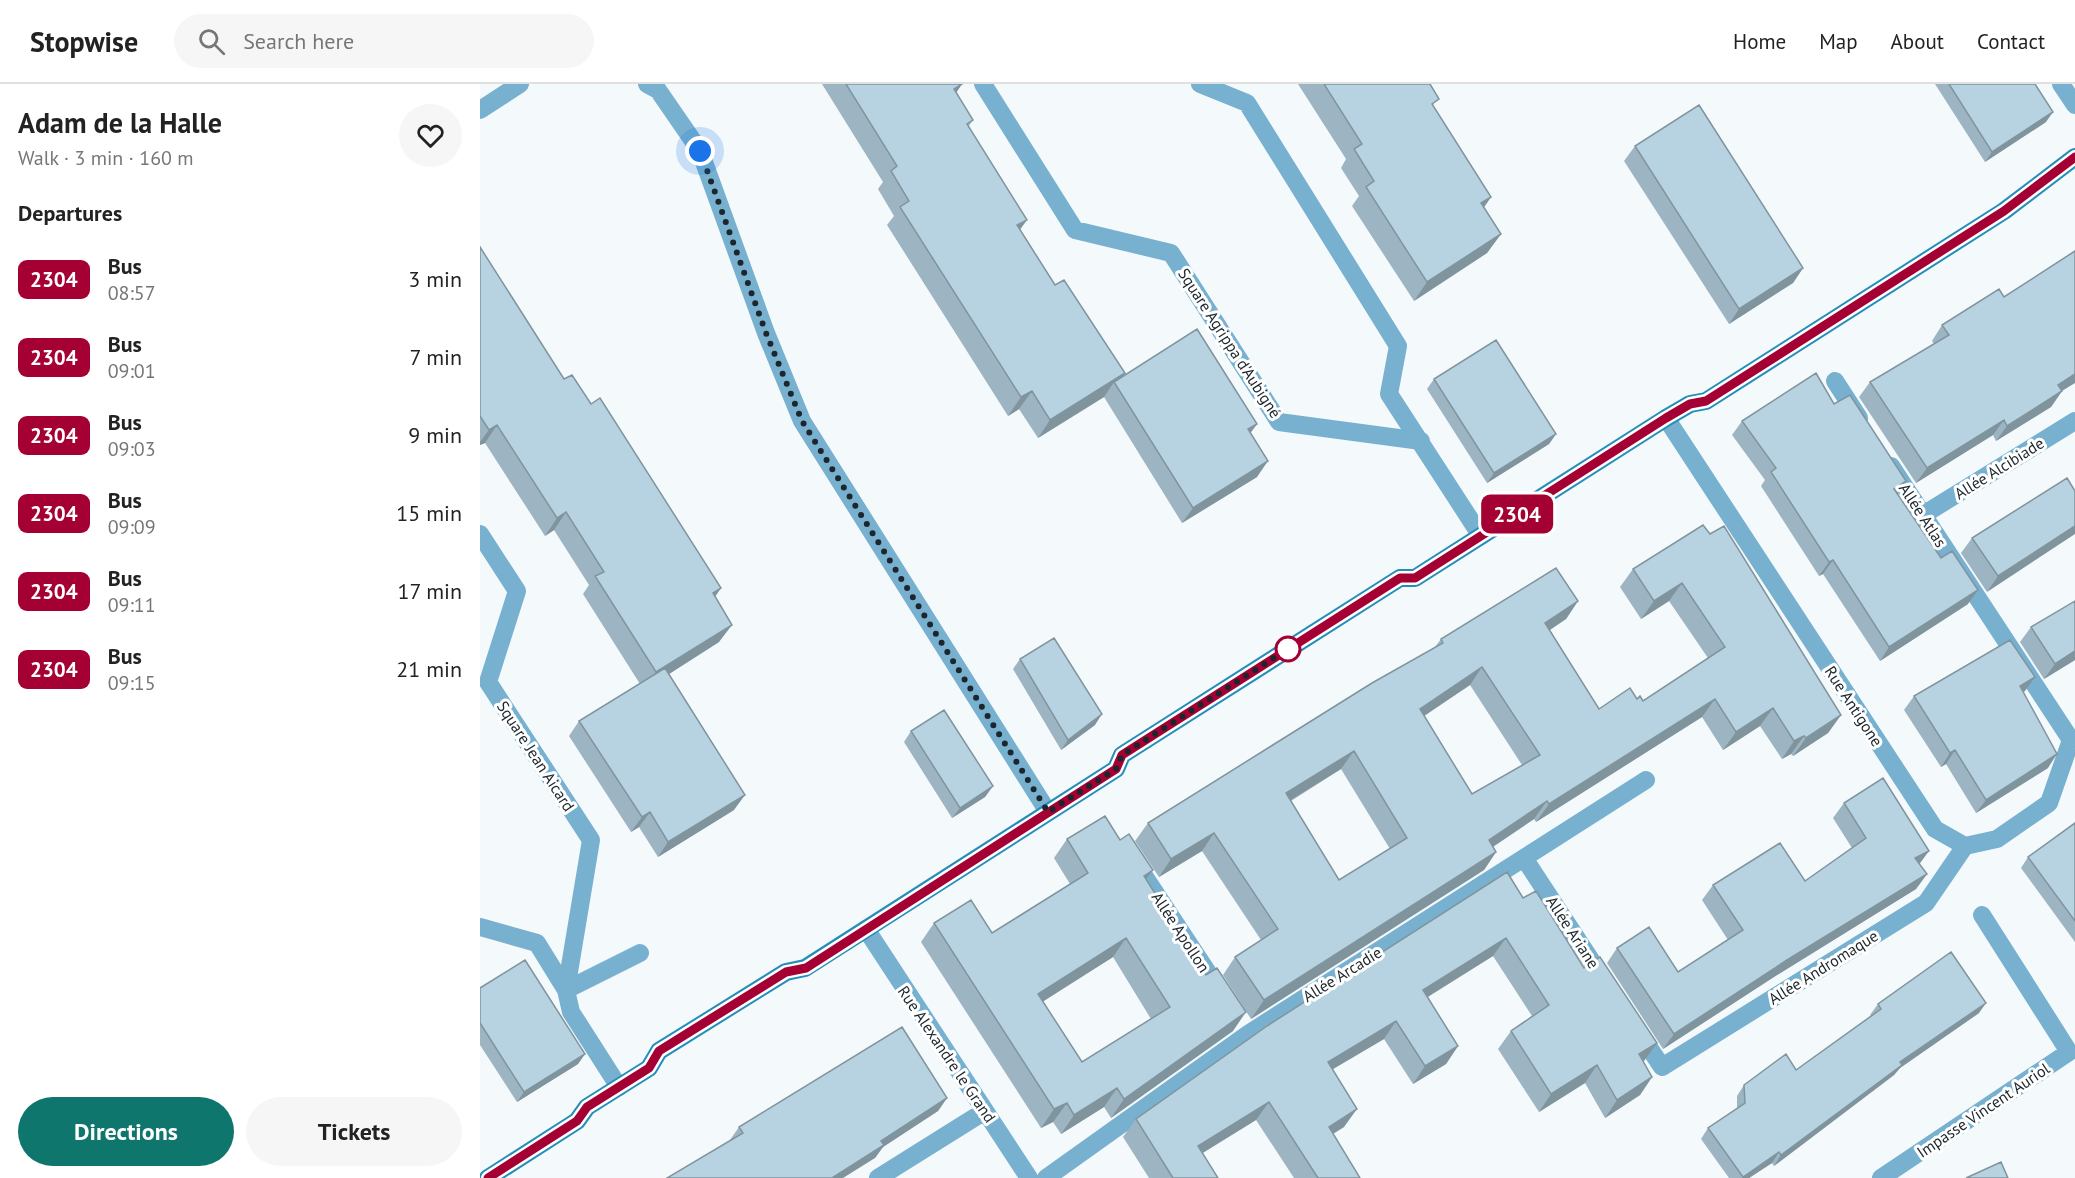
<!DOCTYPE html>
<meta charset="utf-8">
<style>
body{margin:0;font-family:"PT Sans",sans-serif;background:#f6f6f6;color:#222;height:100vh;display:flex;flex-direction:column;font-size:22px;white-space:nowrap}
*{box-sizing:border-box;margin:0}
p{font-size:20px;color:#767676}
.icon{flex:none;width:33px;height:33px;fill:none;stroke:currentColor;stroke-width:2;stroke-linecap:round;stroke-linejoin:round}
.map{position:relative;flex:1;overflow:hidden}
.side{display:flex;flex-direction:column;background:#fff;width:480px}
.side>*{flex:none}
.badge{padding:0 12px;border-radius:9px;font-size:21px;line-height:39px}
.you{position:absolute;width:30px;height:30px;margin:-15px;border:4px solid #fff;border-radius:50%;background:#1a73e8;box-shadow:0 0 0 9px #1a73e833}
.map>.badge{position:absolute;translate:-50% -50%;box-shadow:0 0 0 3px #fff}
h2{padding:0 18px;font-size:22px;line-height:54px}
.round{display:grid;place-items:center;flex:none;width:63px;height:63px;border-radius:32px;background:#f6f6f6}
.head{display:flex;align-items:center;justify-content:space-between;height:102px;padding:0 18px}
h1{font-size:28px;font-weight:700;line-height:45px}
.primary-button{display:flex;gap:12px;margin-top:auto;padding:12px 18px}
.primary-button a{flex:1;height:69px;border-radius:36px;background:#0f766e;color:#fff;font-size:24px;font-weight:700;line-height:69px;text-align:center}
.primary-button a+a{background:#f6f6f6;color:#222}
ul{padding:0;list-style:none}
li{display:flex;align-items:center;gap:18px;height:78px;padding:0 18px}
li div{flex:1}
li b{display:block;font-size:22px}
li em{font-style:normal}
li .badge{min-width:66px;font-weight:700;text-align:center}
header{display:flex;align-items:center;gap:36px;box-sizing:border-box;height:84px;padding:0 30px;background:#fff;border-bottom:2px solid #e0e0e0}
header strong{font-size:28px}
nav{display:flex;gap:33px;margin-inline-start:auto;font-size:21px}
.search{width:420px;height:54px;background:#f6f6f6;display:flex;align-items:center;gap:15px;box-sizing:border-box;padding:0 21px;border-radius:33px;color:#767676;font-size:22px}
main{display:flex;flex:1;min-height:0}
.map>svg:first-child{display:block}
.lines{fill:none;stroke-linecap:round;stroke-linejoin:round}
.street{stroke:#77b1cf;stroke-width:18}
.secondary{stroke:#248db9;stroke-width:18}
.wall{fill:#9db5c2;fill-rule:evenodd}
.shaded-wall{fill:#80949e}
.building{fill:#b7d3e1;stroke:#80949e;stroke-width:1.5;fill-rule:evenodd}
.line-casing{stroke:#fff;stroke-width:14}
.line{stroke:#a50034;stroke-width:9}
.walk{stroke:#1c262c;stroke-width:6;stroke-dasharray:0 10.8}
.stop-dot{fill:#fff;stroke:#a50034;stroke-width:3}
.labels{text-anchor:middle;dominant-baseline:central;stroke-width:6;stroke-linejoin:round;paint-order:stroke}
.street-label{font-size:16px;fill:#1c262c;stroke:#fff}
</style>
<header>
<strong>Stopwise</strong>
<div class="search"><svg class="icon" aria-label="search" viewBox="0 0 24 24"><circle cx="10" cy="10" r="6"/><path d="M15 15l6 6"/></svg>Search here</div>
<nav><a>Home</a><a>Map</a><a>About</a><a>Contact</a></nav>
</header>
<main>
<section class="side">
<div class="head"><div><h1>Adam de la Halle</h1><p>Walk · 3 min · 160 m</p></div><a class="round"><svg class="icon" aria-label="heart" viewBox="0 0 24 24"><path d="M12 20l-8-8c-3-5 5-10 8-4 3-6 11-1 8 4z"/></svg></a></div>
<h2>Departures</h2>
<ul>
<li><span class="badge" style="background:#a50034;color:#fff">2304</span><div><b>Bus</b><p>08:57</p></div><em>3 min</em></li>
<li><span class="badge" style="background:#a50034;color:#fff">2304</span><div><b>Bus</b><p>09:01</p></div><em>7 min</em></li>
<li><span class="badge" style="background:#a50034;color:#fff">2304</span><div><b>Bus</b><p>09:03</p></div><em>9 min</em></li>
<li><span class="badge" style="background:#a50034;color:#fff">2304</span><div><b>Bus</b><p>09:09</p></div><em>15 min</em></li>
<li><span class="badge" style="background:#a50034;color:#fff">2304</span><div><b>Bus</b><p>09:11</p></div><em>17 min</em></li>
<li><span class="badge" style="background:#a50034;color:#fff">2304</span><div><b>Bus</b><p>09:15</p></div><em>21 min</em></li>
</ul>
<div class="primary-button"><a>Directions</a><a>Tickets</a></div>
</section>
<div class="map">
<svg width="1595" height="1094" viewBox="0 0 1595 1094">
<rect width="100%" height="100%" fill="#f4f9fc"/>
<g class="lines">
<!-- street -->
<path class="street" d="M167,0L178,6L220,67L286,249L322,337L568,728
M503,0L595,146L691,169L799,338L941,357
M720,0L767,19L918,262L909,310L1001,452
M1581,0L1595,21
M0,26L40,0
M1355,297L1379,334
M1186,334L1455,745L1485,762L1517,755L1569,719L1591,656
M1411,382L1591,656
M1443,431L1595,337
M0,450L37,507L8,598L111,756L86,906
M1044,774L1126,899
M655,778L742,910
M0,843L57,859L86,906
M386,845L549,1094
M1158,947L1182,983L1446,819L1485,762
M139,1003L91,928L86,906L160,869
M398,1094L505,1027
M566,1094L768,950L1166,696
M1401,1094L1589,968L1502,831"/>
<!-- secondary -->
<path class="secondary" d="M8,1094L97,1037L107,1023L169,984L179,967L306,888L325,884L636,685L642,671L920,494H935L1186,334L1210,320L1226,317L1524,127L1595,73"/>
</g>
<!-- wall -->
<path class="wall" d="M342,0H482L476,9L493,36L488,43L540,145L575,201L645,289L642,293L777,340L770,349L777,393L702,439L624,313L558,354L539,325L528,332L407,141L414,132L398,105L403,98Z
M818,0H950L954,23L1011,113L1004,123L1021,150L1007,169L934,217L872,122L879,112L861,84L866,75Z
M1455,0H1555L1566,38L1505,78Z
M1155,62L1323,184L1313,199L1249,240L1144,77Z
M0,163L84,295L111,320L241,504L235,513L239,558L189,590L254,726L178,773L159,743L151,748L89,652L99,637L160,600L103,510L109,501L74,446L65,452L5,359L0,361Z
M1462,241L1582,307L1571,323L1516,357L1513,351L1436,399L1379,313L1390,298L1454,260L1452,257Z
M954,295L1076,350L1069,360L1007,399L947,305Z
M1354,320L1417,410L1488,520L1400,577L1343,490L1339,492L1281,402L1285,396L1252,351L1262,337Z
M1595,407L1507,508L1481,469L1492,454Z
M1223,441L1361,631L1348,649L1313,672L1311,670L1302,675L1280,642L1243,666L1222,633L1056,738L1054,735L1013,763L1016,768L1004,786L771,935L743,891L755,873L781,856L722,767L679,793L655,757L668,739L955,563L961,555L1098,517L1086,535L1070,546L1119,625L1157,615L1163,617L1228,574L1189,517L1161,535L1140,503L1153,485ZM990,601L1042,681L992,710L944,631ZM861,685L910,765L859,796L811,717Z
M1551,543L1595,576L1564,595L1540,558Z
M540,575L615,641L581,666L533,585Z
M1545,607L1543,608L1568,684L1496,729L1466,680L1461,683L1424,626L1434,612Z
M431,647L513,702L505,713L472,734L424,658Z
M1364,719L1439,780L1447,790L1436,805L1297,891L1183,965L1127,879L1137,864L1198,888L1248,856L1222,816L1233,801L1325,797L1372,764L1353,734Z
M1595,739V858L1541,784L1548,773Z
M587,755L640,756L673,786L666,795L753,947L631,1034L624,1023L581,1050L573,1038L561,1044L441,858L454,839L512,849L590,800L574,774ZM633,873L671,935L602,978L563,917Z
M1043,814L1104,884L1177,959L1163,977L1172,993L1160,1011L1125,1034L1105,999L1059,1028L1018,965L1031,947L1052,932L1013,872L948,913L978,962L966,980L933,1000L904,955L853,985L864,1043L853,1050L880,1094H814L776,1036L722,1069L738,1094H669L643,1053L656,1035Z
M0,904L105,970L98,980L37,1018L0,961Z
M1398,920L1499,929L1420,984L1414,991L1294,1082L1292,1079L1269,1094H1249L1221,1055L1228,1044L1257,1024V1012L1264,1001L1316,986L1391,932L1390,931Z
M467,1014L458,1027L403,1063L395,1074L250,1056L259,1043Z"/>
<!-- shaded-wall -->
<path class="shaded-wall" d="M482,0L469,19L474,5Z
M1573,28L1566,38L1505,78L1512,68Z
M1011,113L998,132L1001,119Z
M547,136L534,154L537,141Z
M1021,150L1007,169L934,217L947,198Z
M1323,184L1313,199L1249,240L1259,225Z
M645,289L636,301L634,298L624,313L558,354L570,336Z
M1595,290V299L1577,310L1582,307L1571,323L1516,357L1527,342L1578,301Z
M552,307L539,325L528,332L541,313Z
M1524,336L1513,351L1436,399L1447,384Z
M777,340L766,355L768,345Z
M17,341L5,359L0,361V358L9,346Z
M1076,350L1069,360L1007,399L1014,389Z
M788,377L777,393L702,439L713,424Z
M1426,397L1417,411L1414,405Z
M86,428L74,446L65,452L77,434Z
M1595,442V450L1507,508L1518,492Z
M1353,476L1343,490L1339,492L1349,478Z
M1202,499L1189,517L1161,535L1174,517Z
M241,504L228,522L233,509Z
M1498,506L1488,520L1400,577L1409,563Z
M1098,517L1086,535L1053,557L1065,539Z
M252,541L239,558L164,606L176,588Z
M1595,567V576L1564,595L1575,580Z
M1002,583L990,601L928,643L940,625Z
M1555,593L1545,607L1531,616L1540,602Z
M1235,615L1222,633L1056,738L1069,720Z
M1293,624L1280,642L1243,666L1256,648Z
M622,630L615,641L581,666L588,656Z
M1361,631L1348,649L1313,672L1326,654Z
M1324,652L1311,670L1302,675L1314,657Z
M1475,666L1466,680L1461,683L1470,669Z
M874,667L861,685L793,727L806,709Z
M1577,670L1568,684L1496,729L1506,716Z
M513,702L505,713L472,734L480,724Z
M265,711L254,726L178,773L188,758Z
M1067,717L1054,735L996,774L1009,756Z
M170,728L159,743L151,748L162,733Z
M734,749L722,767L679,793L691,775Z
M1449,767L1438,782L1435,774Z
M1016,768L1004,786L771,935L784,916Z
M673,786L659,805L664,792Z
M1447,790L1436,805L1297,891L1183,965L1194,950L1307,876Z
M646,854L633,873L545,929L558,910Z
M1026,854L1013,872L931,923L943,906Z
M1506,919L1499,929L1420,984L1414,991L1294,1082L1301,1071L1420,978Z
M766,928L753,947L631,1034L644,1015Z
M916,937L904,955L836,995L848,978Z
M1177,959L1164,977L1147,987L1159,970Z
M978,962L966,980L933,1000L945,982Z
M105,970L98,980L37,1018L44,1008Z
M1117,981L1105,999L1059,1028L1071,1010Z
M1172,993L1160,1011L1125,1034L1137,1016Z
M637,1004L624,1023L581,1050L594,1031Z
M467,1014L458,1027L403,1063L395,1074L363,1094H352L401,1057Z
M789,1018L776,1036L705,1080L718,1062Z
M587,1019L573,1038L561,1044L574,1025Z
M877,1025L864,1043L836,1060L849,1043Z
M1299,1068L1292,1079L1269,1094H1262Z"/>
<!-- building -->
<path class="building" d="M366,0H482L474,5L493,36L487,40L547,136L537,141L575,201L584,196L645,289L570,336L552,307L541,313L420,123L429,117L411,87L417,82Z
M844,0H950L959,15L952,20L1011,113L1001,119L1021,150L947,198L886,103L894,97L874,65L882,60Z
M1469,0H1555L1573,28L1512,68Z
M1219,21L1323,184L1259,225L1155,62Z
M0,163L84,295L92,291L111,320L120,314L241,504L233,509L252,541L176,588L115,492L124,488L86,428L77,434L17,341L9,346L0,332Z
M1595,167V290L1578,301L1582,307L1527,342L1524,336L1447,384L1390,298L1469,251L1462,241L1519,205L1524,213Z
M717,245L777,340L768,345L788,377L713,424L634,298Z
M1016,256L1076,350L1014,389L954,295Z
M1336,289L1354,320L1370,311L1426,397L1414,405L1461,474L1472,467L1498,506L1409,563L1353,476L1349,478L1291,388L1296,384L1262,337Z
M1587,394L1595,407V442L1518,492L1492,454Z
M1223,441L1230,450L1244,442L1361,631L1326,654L1324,652L1314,657L1293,624L1256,648L1235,615L1069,720L1067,717L1009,756L1016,768L784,916L755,873L798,845L734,749L691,775L668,739L892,599L963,559L961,555L1076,484L1098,517L1065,539L1119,625L1150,604L1157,615L1160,612L1163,617L1245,563L1202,499L1174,517L1153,485ZM1002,583L1060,671L992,710L940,625ZM874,667L927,754L859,796L806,709Z
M1595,517V567L1575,580L1551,543Z
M574,554L622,630L588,656L540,575Z
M1530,556L1555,593L1540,602L1577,670L1506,716L1475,666L1470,669L1434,612Z
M185,584L265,711L188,758L170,728L162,733L99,637Z
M464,626L513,702L480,724L431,647Z
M1403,694L1449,767L1435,774L1447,790L1307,876L1194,950L1137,864L1169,843L1198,888L1263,846L1233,801L1300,759L1325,797L1386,754L1364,719Z
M625,732L640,756L649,750L673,786L664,792L726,891L737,884L766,928L644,1015L637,1004L594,1031L587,1019L574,1025L454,839L491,816L512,849L608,789L587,755ZM646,854L690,923L602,978L558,910Z
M1595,739V837L1548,773Z
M1027,788L1043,814L1056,807L1104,884L1120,873L1177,959L1159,970L1172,993L1137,1016L1117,981L1071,1010L1031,947L1069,921L1026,854L943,906L978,962L945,982L916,937L848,978L877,1025L849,1043L880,1094H838L789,1018L718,1062L738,1094H693L656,1035L787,942Z
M1471,868L1506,919L1420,978L1422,981L1301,1071L1299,1068L1263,1093L1228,1044L1265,1019L1264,1001L1306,970L1316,986L1401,925L1398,920Z
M45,876L105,970L44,1008L0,939V904Z
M422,943L467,1014L401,1057L404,1061L352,1094H187L263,1049L259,1043Z
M1521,1078L1528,1094H1486Z"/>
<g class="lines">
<defs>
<path id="line" d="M8,1094L97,1037L107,1023L169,984L179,967L306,888L326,884L636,685L642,671L920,494H935L1186,334L1210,320L1226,317L1524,127L1595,73"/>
</defs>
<!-- line casing -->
<use href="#line" class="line-casing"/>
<!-- line -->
<use href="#line" class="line"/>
<!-- walk -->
<path class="walk" d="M220,67L286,249L322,337L568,728L636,685L642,671L808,565"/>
</g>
<!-- markers -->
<circle class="stop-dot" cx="808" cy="565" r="12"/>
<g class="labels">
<!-- street labels -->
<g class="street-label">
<text transform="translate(750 259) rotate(57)">Square Agrippa d'Aubigné</text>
<text transform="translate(1519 384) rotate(-32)">Allée Alcibiade</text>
<text transform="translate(1443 431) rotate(57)">Allée Atlas</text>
<text transform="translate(1374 622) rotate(57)">Rue Antigone</text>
<text transform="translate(56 672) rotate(57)">Square Jean Aicard</text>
<text transform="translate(701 848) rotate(57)">Allée Apollon</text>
<text transform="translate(1093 848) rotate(57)">Allée Ariane</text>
<text transform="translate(1343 883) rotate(-32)">Allée Andromaque</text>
<text transform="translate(862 890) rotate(-32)">Allée Arcadie</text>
<text transform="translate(467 970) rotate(56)">Rue Alexandre le Grand</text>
<text transform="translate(1503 1026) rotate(-34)">Impasse Vincent Auriol</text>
</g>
</g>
</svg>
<div class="you" style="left:220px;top:67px"></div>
<b class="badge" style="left:1037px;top:430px;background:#a50034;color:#fff">2304</b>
</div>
</main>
